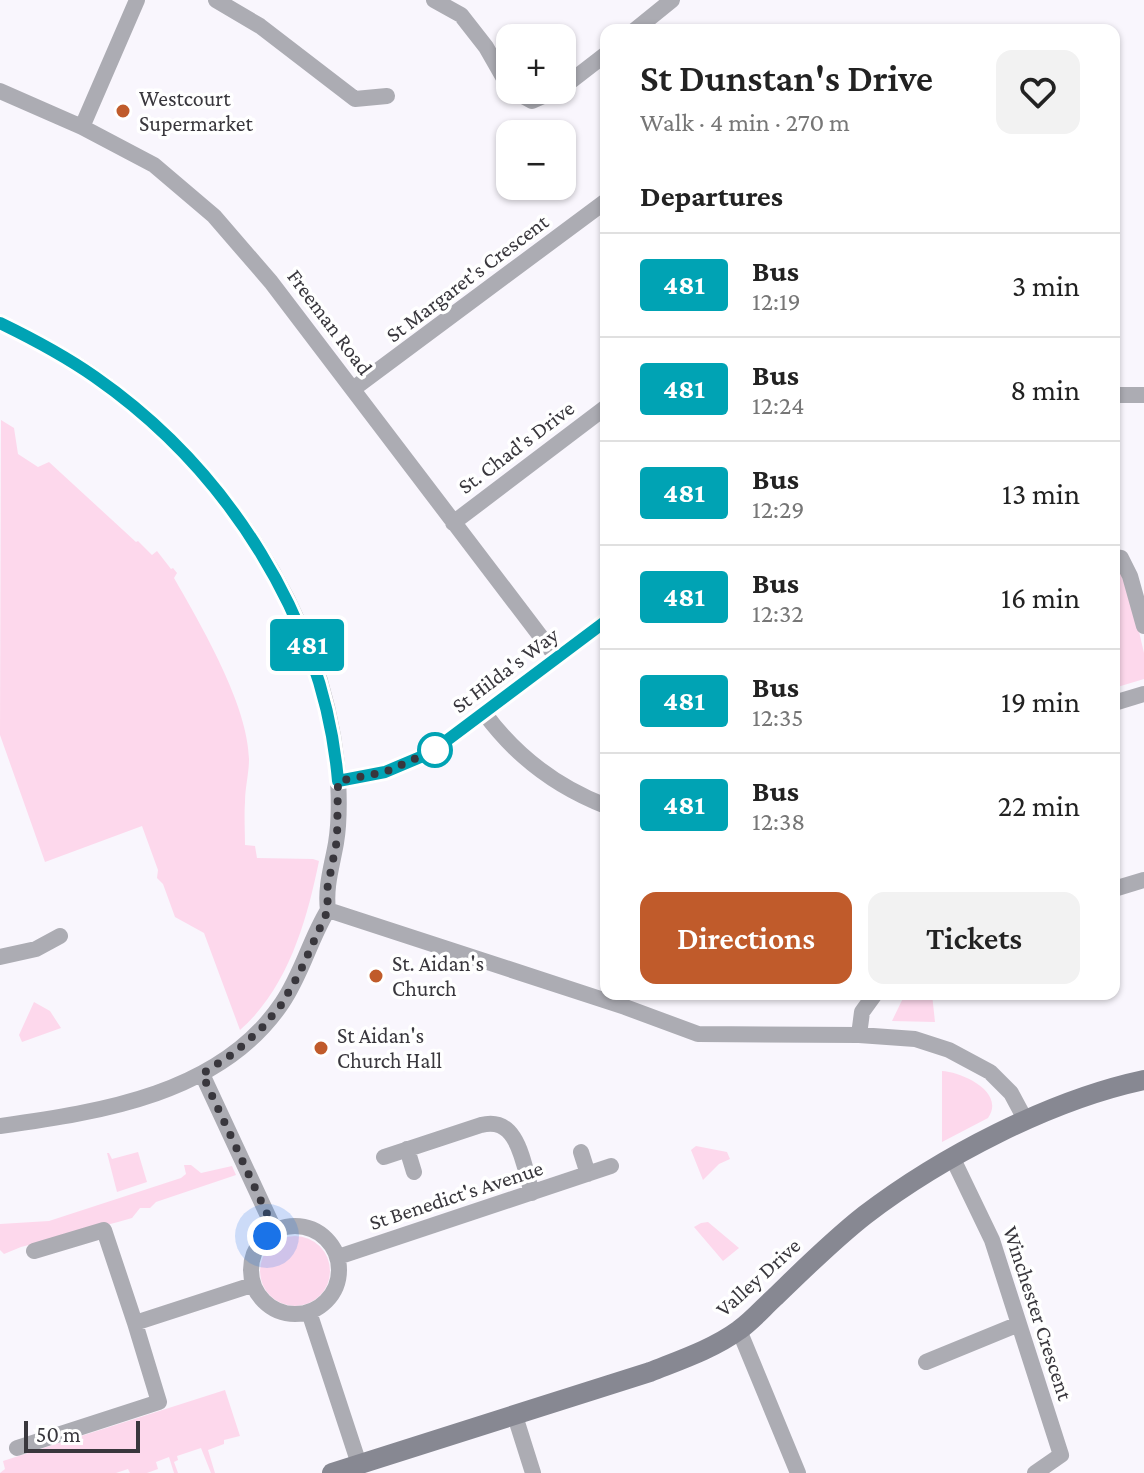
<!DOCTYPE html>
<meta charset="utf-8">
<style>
body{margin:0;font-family:"Crimson Pro",serif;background:#f2f2f2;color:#222;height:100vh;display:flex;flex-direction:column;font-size:30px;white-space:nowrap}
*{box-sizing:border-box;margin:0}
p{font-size:26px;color:#767676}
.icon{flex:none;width:44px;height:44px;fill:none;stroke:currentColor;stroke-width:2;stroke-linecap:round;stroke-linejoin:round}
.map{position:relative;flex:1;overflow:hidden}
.details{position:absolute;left:600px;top:24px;width:520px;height:976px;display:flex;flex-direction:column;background:#fff;border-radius:16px;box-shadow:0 2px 6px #0004}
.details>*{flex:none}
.badge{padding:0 16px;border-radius:6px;font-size:28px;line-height:52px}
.buttons{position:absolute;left:496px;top:24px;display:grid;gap:16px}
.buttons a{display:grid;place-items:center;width:80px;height:80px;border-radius:16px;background:#fff;box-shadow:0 2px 6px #0004;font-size:40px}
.scale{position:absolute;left:24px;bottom:20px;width:116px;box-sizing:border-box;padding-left:8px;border:4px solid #39373d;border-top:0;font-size:22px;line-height:28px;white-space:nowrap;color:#39373d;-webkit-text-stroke:6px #fff;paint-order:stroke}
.you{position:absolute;width:40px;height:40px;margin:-20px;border:6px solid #fff;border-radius:50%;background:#1a73e8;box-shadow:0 0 0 12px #1a73e833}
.map>.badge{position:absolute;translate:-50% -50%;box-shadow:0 0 0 4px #fff}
h2{padding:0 40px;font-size:30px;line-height:72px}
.round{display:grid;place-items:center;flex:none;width:84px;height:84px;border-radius:16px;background:#f2f2f2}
.head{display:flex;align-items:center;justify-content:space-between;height:136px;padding:0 40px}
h1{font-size:38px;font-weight:600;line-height:60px}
.button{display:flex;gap:16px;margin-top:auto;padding:16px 40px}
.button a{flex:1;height:92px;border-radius:16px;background:#c05b2b;color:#fff;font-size:32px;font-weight:600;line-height:92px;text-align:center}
.button a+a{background:#f2f2f2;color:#222}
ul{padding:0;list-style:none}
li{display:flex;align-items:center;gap:24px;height:104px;padding:0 40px;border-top:2px solid #e0e0e0}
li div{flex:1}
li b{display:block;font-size:30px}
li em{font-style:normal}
li .badge{min-width:88px;font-weight:700;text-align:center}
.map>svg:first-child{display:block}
.green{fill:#fdd8ec}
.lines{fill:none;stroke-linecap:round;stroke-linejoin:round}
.street{stroke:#acacb3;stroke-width:16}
.secondary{stroke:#878892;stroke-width:20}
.line-casing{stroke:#fff;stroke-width:18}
.line{stroke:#00a3b4;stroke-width:12}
.walk{stroke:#39373d;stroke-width:8;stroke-dasharray:0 14.4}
.poi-dot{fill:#c05b2b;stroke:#fff;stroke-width:3}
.stop-dot{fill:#fff;stroke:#00a3b4;stroke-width:4}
.labels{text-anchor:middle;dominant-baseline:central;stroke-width:7;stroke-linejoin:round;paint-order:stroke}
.poi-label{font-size:22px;fill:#39373d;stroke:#fff;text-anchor:start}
.street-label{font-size:22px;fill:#39373d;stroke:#fff}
</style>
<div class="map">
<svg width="1144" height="1473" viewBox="0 0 1144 1473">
<rect width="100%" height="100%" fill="#f9f6fd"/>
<!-- green -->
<path class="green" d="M1,420L14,428L18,454L38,467L49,462L136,542L138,541L152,555L157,551L171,569L173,568L177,573L174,578C201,625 248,705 249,759C249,773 245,788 245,802C244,816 245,831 245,845L255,846L257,858L313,859L319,861C307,920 288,988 240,1030L204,933L175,917L163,884L157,878L158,870L142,826L45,862L0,735Z
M1114,562L1126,576L1144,653V679L1114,688Z
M905,994H932L935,1022L892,1021Z
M34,1002L50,1011L61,1028L22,1042L19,1035Z
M942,1071C962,1072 1006,1092 988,1118L942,1142Z
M696,1146L727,1152L730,1159L719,1164L703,1180L691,1150Z
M138,1152L147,1182L117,1192L107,1153H109L112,1159Z
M184,1165H191L201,1173L232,1166L236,1175L156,1202L150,1208H140L132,1218L118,1222L21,1247L4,1254L0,1250V1224L49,1221L181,1178L186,1174Z
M708,1222L739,1248L723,1261L694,1227L701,1223Z
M260 1271a35 35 0 1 1 70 0a35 35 0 1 1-70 0Z
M225,1390L240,1436L224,1440V1444L208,1450L215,1473H211L201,1448L177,1456L178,1460L174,1462L178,1473H174L169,1457L156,1462L158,1469L147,1473H130L128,1469L116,1473H0L5,1469L3,1461Z"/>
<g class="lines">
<!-- street -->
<path class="street" d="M216,0L260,26L355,99L387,96
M434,0L461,15L486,47L510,89
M635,30L672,0
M562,88L606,54
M512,90L532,101L557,90
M0,91L82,127L154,165L214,216L271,282L557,658
M82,127L137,0
M0,323C33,339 66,356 96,377C221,465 320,610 337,764C339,789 340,819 336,843C332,866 325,887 328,910
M353,389L606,201
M1114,395H1144
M453,523L606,407
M1114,557L1121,558L1130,576L1144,626
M1114,703L1144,694
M485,714C516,756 557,787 606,806
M338,781L385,772L430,753L606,621
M1114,889L1144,880
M328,910L625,1007L698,1034L859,1035L915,1039L949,1050L990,1072L1011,1093L1026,1121
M0,957L36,949L60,936
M859,1035L862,1012L875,994
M202,1074L275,1231
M0,1126C101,1112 221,1094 282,1003C302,974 310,939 328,910
M407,1149L414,1172
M581,1152L588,1174
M384,1157L481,1125C519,1115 523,1165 532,1193
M953,1159L992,1240L1061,1455L1035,1473
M251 1270a44 44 0 1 1 88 0a44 44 0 1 1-88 0Z
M34,1251L104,1230L135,1323L252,1285
M338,1257L611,1166
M309,1312L359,1464
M739,1330L798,1473
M926,1362L1019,1324
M515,1416L533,1473
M17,1448L159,1402L135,1323"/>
<!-- secondary -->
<path class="secondary" d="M332,1473L650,1372C680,1360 713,1349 739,1330C752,1321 763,1308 775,1297C804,1269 833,1240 865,1215C941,1157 1050,1100 1144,1080"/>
</g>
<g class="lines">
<defs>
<path id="line" d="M0,323C33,339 65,356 95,377C227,469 324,620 338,781L385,772L430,753L606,621"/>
</defs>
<!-- line casing -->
<use href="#line" class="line-casing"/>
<!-- line -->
<use href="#line" class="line"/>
<!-- walk -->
<path class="walk" d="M267,1236L275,1231L202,1074L234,1053L261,1029L281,1005L299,974L328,910L327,890L337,840L338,781L385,772L435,750"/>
</g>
<!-- markers -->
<g class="poi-dot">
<circle cx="123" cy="111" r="8"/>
<circle cx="376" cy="976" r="8"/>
<circle cx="321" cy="1048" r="8"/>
</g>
<circle class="stop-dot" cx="435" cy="750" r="16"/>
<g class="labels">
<!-- poi labels -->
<g class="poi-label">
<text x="139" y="98">Westcourt<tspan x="139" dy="25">Supermarket</tspan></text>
<text x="392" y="963">St. Aidan's<tspan x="392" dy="25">Church</tspan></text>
<text x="337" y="1035">St Aidan's<tspan x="337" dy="25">Church Hall</tspan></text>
</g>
<!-- street labels -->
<g class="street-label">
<text transform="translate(467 278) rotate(-37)">St Margaret's Crescent</text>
<text transform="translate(330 322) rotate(53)">Freeman Road</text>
<text transform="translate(516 447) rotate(-37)">St. Chad's Drive</text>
<text transform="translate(505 670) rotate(-37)">St Hilda's Way</text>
<text transform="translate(456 1195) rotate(-18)">St Benedict's Avenue</text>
<text transform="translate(758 1277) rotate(-42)">Valley Drive</text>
<text transform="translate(1038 1313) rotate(72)">Winchester Crescent</text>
</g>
</g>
</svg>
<div class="buttons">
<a>+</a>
<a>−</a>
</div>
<div class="scale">50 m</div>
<div class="you" style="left:267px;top:1236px"></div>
<b class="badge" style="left:307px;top:645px;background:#00a3b4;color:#fff">481</b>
<section class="details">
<div class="head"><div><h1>St Dunstan's Drive</h1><p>Walk · 4 min · 270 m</p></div><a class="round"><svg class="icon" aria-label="heart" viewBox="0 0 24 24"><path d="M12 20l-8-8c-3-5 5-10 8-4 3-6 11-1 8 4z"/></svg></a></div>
<h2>Departures</h2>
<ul>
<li><span class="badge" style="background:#00a3b4;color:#fff">481</span><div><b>Bus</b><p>12:19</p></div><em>3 min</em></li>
<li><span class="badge" style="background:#00a3b4;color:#fff">481</span><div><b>Bus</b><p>12:24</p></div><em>8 min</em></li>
<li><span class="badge" style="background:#00a3b4;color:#fff">481</span><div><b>Bus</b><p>12:29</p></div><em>13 min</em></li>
<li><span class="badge" style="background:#00a3b4;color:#fff">481</span><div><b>Bus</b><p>12:32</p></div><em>16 min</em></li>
<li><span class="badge" style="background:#00a3b4;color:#fff">481</span><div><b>Bus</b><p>12:35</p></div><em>19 min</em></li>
<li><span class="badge" style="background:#00a3b4;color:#fff">481</span><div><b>Bus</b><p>12:38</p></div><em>22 min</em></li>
</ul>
<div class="button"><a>Directions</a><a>Tickets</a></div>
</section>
</div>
